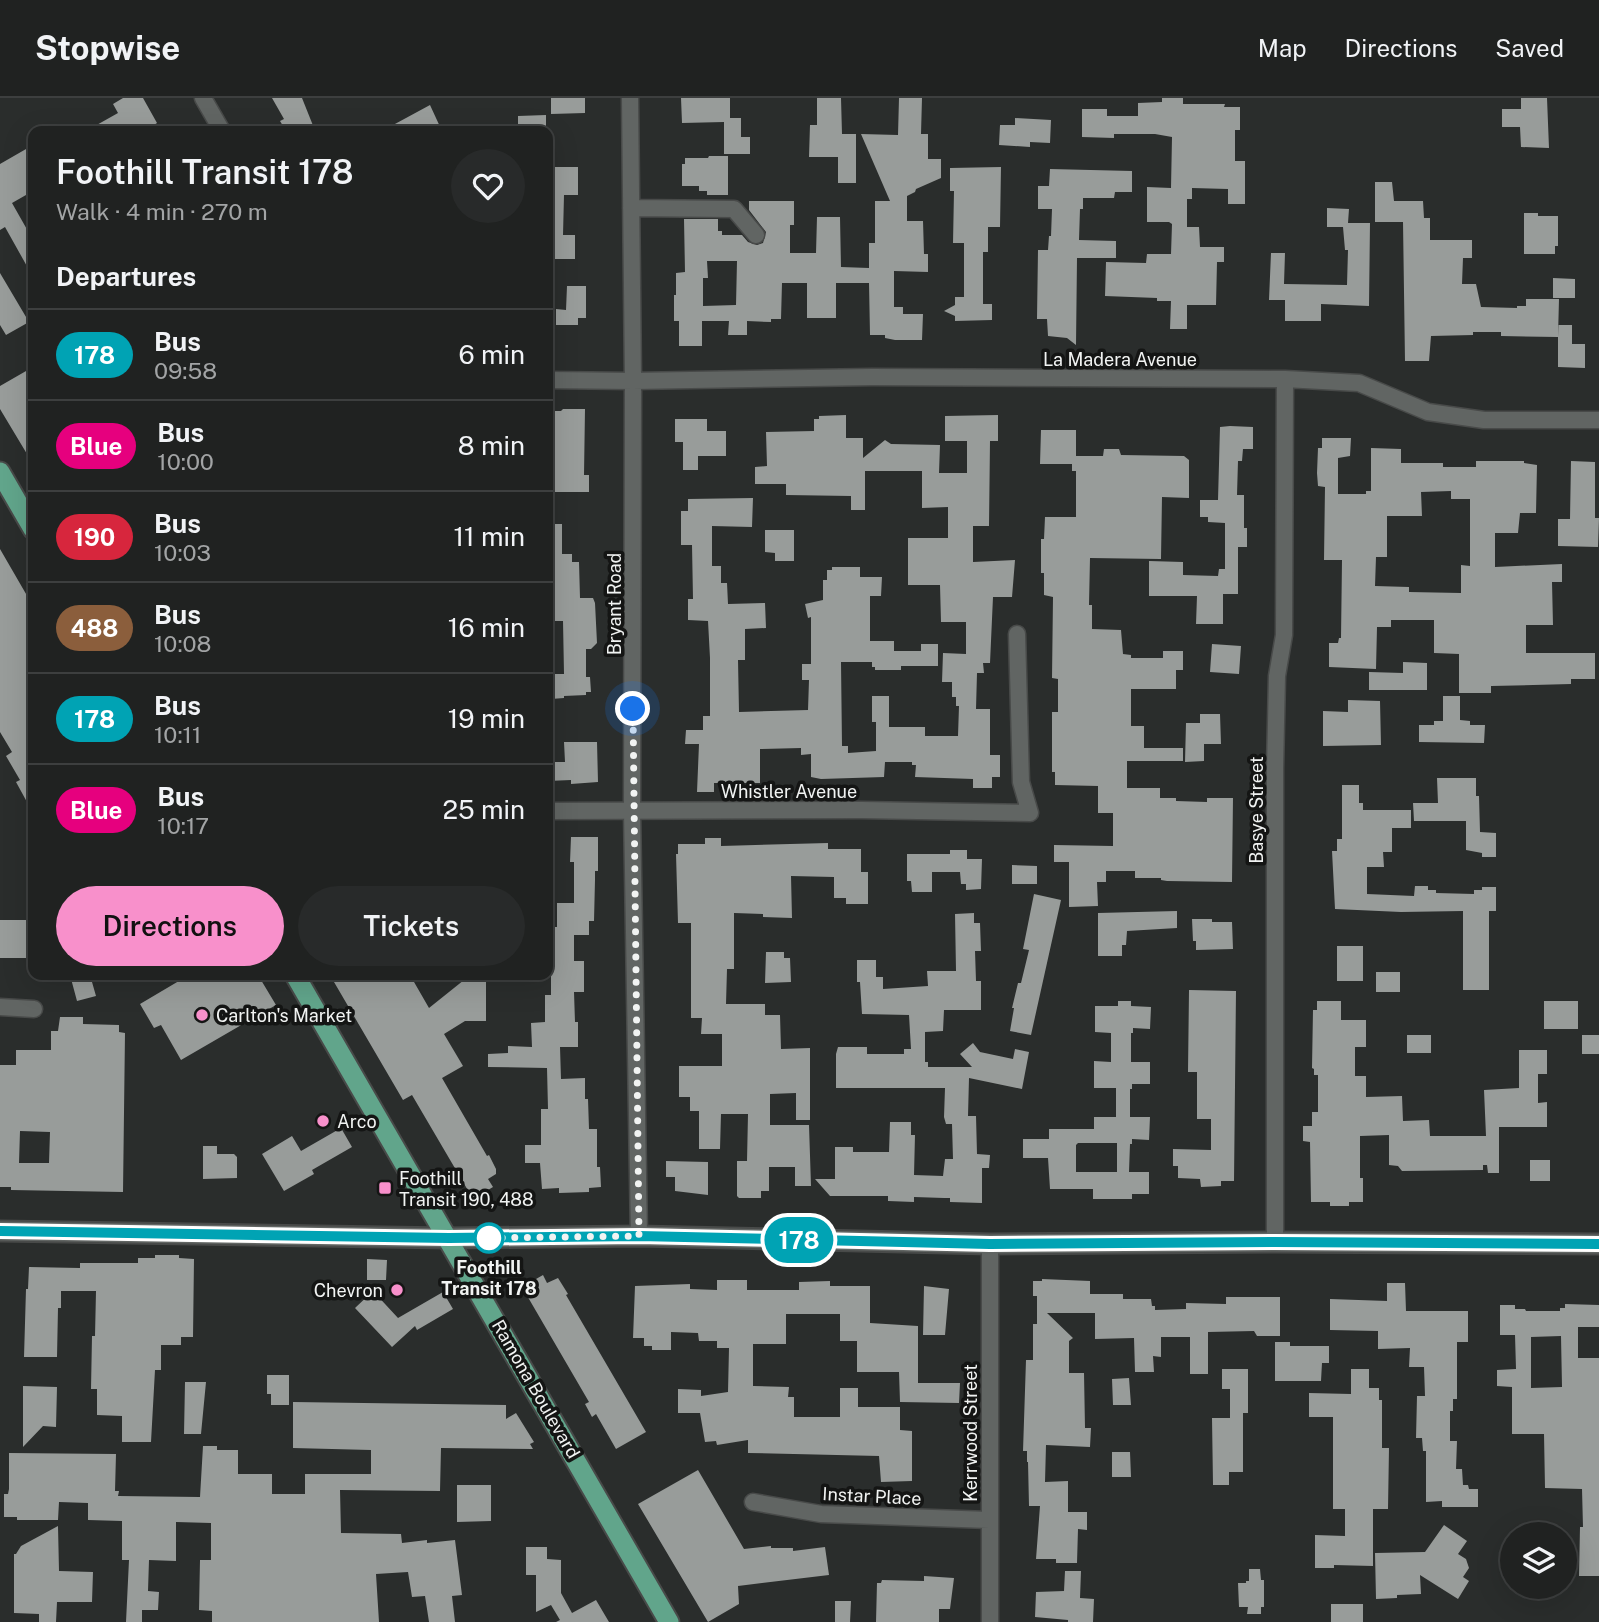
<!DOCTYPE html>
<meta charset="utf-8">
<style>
body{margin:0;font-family:"Public Sans",sans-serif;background:#282a2a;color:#f1f3f6;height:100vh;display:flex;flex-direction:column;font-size:26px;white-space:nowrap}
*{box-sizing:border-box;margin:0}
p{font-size:23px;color:#a2a4a5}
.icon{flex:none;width:38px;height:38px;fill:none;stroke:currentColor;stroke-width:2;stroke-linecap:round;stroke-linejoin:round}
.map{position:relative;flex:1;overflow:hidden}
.sheet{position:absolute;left:28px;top:28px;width:525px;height:854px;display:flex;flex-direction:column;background:#202221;border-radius:14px;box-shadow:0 7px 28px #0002,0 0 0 2px #3d3f3f}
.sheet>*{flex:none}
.badge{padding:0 14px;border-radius:23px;font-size:24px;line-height:46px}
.fabs{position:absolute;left:1500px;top:1424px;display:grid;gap:14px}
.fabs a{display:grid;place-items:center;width:77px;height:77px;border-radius:50%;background:#202221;box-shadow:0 7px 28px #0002,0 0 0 2px #3d3f3f;font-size:35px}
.you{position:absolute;width:35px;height:35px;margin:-18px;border:5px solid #fff;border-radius:50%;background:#1a73e8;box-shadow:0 0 0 10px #1a73e833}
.map>.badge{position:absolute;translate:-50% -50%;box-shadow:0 0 0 4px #fff}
h2{padding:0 28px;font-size:26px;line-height:63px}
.round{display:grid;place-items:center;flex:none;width:74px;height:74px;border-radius:37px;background:#282a2a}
.overview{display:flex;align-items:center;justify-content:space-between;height:119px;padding:0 28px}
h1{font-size:33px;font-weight:600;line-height:52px}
.primary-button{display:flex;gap:14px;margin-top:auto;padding:14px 28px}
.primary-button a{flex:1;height:80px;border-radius:42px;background:#f890cb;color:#111;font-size:28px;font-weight:600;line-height:80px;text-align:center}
.primary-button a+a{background:#282a2a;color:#f1f3f6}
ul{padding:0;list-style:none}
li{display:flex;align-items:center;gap:21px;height:91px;padding:0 28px;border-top:2px solid #3d3f3f}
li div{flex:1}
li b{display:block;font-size:26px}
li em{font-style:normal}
li .badge{min-width:77px;font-weight:700;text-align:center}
header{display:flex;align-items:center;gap:42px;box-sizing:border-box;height:98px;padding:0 35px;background:#202221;border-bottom:2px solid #3d3f3f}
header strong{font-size:33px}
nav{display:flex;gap:38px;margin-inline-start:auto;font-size:24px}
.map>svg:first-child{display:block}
.building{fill:#989c9a;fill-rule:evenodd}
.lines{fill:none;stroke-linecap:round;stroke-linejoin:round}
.minor-casing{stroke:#484a49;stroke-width:19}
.tertiary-casing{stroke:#484a49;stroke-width:23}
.primary-casing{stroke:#484a49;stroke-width:23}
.minor{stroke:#616563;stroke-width:16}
.tertiary{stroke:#616563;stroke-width:19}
.primary{stroke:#61a58b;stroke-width:19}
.line-casing{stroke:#fff;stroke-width:16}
.line{stroke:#00a3b4;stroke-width:10}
.walk{stroke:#f1f3f2;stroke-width:7;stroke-dasharray:0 12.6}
.poi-dot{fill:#f890cb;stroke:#141514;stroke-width:2.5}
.stop-dot{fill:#fff;stroke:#00a3b4;stroke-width:3.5}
.labels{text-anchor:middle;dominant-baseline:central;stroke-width:7;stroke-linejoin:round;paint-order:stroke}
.street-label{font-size:18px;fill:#f1f3f2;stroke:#141514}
.poi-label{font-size:18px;fill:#f1f3f2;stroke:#141514;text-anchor:start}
.stop-label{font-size:18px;font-weight:bold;fill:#f1f3f2;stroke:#141514}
</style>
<header>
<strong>Stopwise</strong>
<nav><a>Map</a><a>Directions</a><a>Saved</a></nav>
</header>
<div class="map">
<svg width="1599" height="1524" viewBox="0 0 1599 1524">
<rect width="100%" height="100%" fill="#2a2d2c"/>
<!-- building -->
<path class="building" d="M123,0H143L157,25L151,29L153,33H86L118,15L113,6Z
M272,0H302L314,30L308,33H286L280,23L284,21Z
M551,0H585V15L551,16Z
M681,0H730V20H741V39H750V56H724V24L682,25Z
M817,0H841L842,36H856V85H838V59H809L810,27H817Z
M899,0H922L921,36H928V61H941V80L916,91L915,94L907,98V123H923L924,156H928V174L894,173V209H903V216H923L922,242H895L885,240V237H870L869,185H836V220H807V185H782L781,221H771V224L747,223V237H728L729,223H702V248H679V223H674V197H676V175L685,174L684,121H718V133H722V137H742L748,144L757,147L763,145L766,134L749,112V103H794V127H790V155H816L817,119H840L841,169L869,170V145H875V103H890L861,36L898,37ZM707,163H737L736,207L703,208V180H708Z
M1162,0H1183V6H1225L1224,9H1240V32H1235V63H1245V106H1228V91L1192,90V101H1187V129H1199L1200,149H1224V164H1217L1216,207H1187V231H1170L1171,203H1157V200L1105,198L1106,164L1146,165L1147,156H1171L1172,126L1169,124H1147V89L1171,90L1172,39L1155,36H1114V40L1082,39V11H1107V18H1138V5L1162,4Z
M1521,0H1547L1549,50L1521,49L1520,29H1502V11H1521Z
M430,7L442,33H382Z
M546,17V33H518V18Z
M1015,20L1051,22L1050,45L1030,44V49L999,47L1000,27H1015Z
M33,47V93L12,105L33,142V179L5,129L0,132V66Z
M709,58H728V97H707V93H699V88H682V66H685V60H708Z
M548,69H578V97H564L563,137H575V161H548Z
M1001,69L1000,129H988V154H983V206H992V222L955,223V218L944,213L955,207V199H964V145H953L954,93H950V70Z
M1050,71L1132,73V94H1115L1114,100H1083V111H1080L1079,142L1116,143V160H1077L1076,247L1067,240L1048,238L1047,221H1037L1038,152H1048L1049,138H1051L1052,111H1038V88H1049Z
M1375,84H1392L1394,103H1423L1424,120H1430V142H1472V160H1463L1462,186H1476L1481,209L1517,210V208H1526V201H1559L1558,239L1501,238V234H1473V237L1431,238L1429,263H1405L1403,124H1375Z
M1327,110L1349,111L1348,125H1370L1369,208L1321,206V223H1285V202H1269L1271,155H1285L1284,186L1347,187L1348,152H1345L1343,129H1327Z
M1524,115H1538V118H1558V148H1555V156H1524Z
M0,175L29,224L6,237L0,227Z
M1553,180L1575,181V200H1553Z
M567,188H586V220H578V227H556V211L566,212Z
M1558,227H1572V246H1585V270L1558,269Z
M33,269V366L0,311V288Z
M563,311H585L584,377H589V394H551V389H548V371H551V338H548L549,313H561Z
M846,317V340H863V360L885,342L891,346L940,347L939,375H967V343H945V318L998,317V343H990L989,428H973V464L1015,462L1012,499H993L990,565H983L984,575H977L976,611H990V657H1000V679H992V690H973V681L915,679L916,667H912V664H885L884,679L821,681L811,679V656L801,657V650L760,651V685H714V694H697L699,646H685L686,632H703V618H710V560L708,523L688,522V501H693L692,447H681V413H688V401L753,400L752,429L712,428V468H721V485H727L728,506L765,505L766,530L745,531V562H738L739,614L808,612L809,582H802V566H811V519L808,520L805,506L823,502V482H827V472H832V469H860V479H882L881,498H870V543H894V553H921V546H938V568H901V572H875V569H872V564H841L842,648H848V655L876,653V624H872V598H889V629H925V638H958L959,608H956V599H952V584H942L943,555L966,556V524H941L940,487H908V440H948V409L922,410V373H865V412H851V398L786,397V386H755V369L767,368L766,334L814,333V321H819V318Z
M675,321H707V333H726V358H698V372H683V344H675Z
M1230,328L1253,329V351H1243L1242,363H1238L1237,397H1244V430H1247V449H1238V496H1223V526H1196L1197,498H1149V463L1183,464V477L1218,478L1219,471H1225V425L1208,424V419H1200V402H1218L1220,329Z
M1041,332H1076V358H1103L1104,351H1119L1121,357L1184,358L1189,362V400L1162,399L1161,461L1090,460L1089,507H1092V531L1121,532L1123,556L1131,557V560H1163V553H1183V572H1176V591H1131V628H1144V650H1183V663H1127V690H1160V700H1176V703L1207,704V700H1233L1232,784L1167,783L1161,782V780H1135V773H1106V784H1097L1098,808L1069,809V764H1054V747L1113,748V715H1098V688L1055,687V674H1052V614H1058V581L1052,580L1053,499L1044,497V475H1041V441H1044L1045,419H1076V373H1072V366H1040Z
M1322,340H1351L1350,358L1338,360V396H1366V393H1371V350L1401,351V365H1443V369H1476V363H1524V365L1537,367L1536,415H1520L1518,435H1495V469L1562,466V484H1552L1553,527H1526V555H1595V581H1571V586L1491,588V595H1459V556L1434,555V522H1391V529H1377L1376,571L1329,569V545H1338L1339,540H1341L1342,462H1324L1325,389L1318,388L1317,375L1318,350H1322ZM1451,393V401H1470V468L1461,467V495L1409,494V489L1375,488L1376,459H1387V418H1422L1421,394Z
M1571,363L1595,364V420H1599L1598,449L1558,448V421H1570Z
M548,426H562V456H572V464H579L580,500H593L595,505L597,545L591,551H586V579H590L591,594H586V597L564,598V600L551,601L553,576H564L563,523H548Z
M765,432H794V463H775V455L765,454Z
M0,451L33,508V715L16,684L20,682L6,658L12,654L0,634Z
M1212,546L1241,548L1239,576L1210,574Z
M1403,564L1427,565V592H1369V574L1403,575Z
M1443,598H1460V622L1470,623V627H1485L1484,645L1419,644V627H1434V623H1443Z
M1348,602L1380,603L1381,647L1323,648V613L1348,614Z
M1200,616H1220L1221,646H1204V663L1185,664L1186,625H1200Z
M564,644H597L598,684L571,686V682L548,683V664H565Z
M1437,680H1476V698H1479L1480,734L1496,735V759H1482V755L1466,752V723H1414L1413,705H1438Z
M1342,687H1359V705H1363V712H1411V730H1392V754H1383L1384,769H1367V796L1414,798L1415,788H1428V792H1436V795L1474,796V792H1482V789H1496V813H1489V892H1463V813L1401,814L1335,811L1332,753H1337V741H1342Z
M571,739H598V773H595V782L594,823H589V837H574V863H584V894H574L575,924H578V949H560L561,981L585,980V1001H588L589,1031H597V1069H600L601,1089L589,1090V1094L559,1095V1090L542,1091L540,1065H525V1047H541V1011H548L547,970L488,969V956L508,955V948L532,949L531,925L545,924V897H551V849H548V832H555V829H557V805H574V764H570Z
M705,740H721V748L828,745V751H861V774H868V806H846V800H834V779L791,778L792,820L763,819V816L734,815V871H727L726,906H765V917H780L781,951L810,950V1022H796V995L770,996V1027H809L811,1088H795V1069H769V1093H761V1100H739L737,1098V1063H747L748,1016H721L720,1051H699V1013H690V999H679V968H722V936H701L702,920H691V825H678L676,756H678V746H705Z
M950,752H967V761H982L981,791L966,792V786H961L960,774H932V794H912L911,783H907V756H950Z
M1012,767L1037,768V786H1012Z
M1034,796L1061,802L1031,937L1010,933L1014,910H1012L1018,885H1021L1029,852L1023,851Z
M1177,813V830L1127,833L1126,847H1122V858H1098V815Z
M974,815V825H980L981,853H975L976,883H981V912H944L943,933L925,934V964H928V969H972L960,956L973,945L980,954L1013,961L1015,951L1029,954L1022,991L969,980L968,1018H976L977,1056L990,1057L989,1070H982V1105L950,1104V1100H944L914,1099V1104L888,1103V1098H830L815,1081H835V1049H853V1054H889L890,1024H911V1037H915L914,1077L943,1078L945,1061H953L952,1026H946L944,1019L945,990H836V956L838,949H867V956H904V951H911L909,917L862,916L860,884H857V862H876V879H883V891L928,888L927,873H956L955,816Z
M1192,821H1212V824H1232L1233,851L1196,852V843H1193Z
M0,822H33V860H0Z
M1337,848H1363V883H1337Z
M766,854H784V860H790L791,884L765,885Z
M1376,874H1400V894H1376Z
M70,877H90L96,898L77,903Z
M189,877H258L276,907L181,962L161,927L154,930L140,906Z
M347,877H410L429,910L464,882H470V877H486V923H465L444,936L463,968L442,980L487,1058L489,1057L496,1071V1076L488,1081L493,1089L473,1101L412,997L403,1002L334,884Z
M1189,892L1236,893L1234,1083H1221V1088L1201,1089L1200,1081L1178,1080V1068H1173V1051L1211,1052V1021H1197V974H1188Z
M1118,903H1131V908L1151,909L1150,931L1133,930V935H1131V964H1150V986H1132V991H1130V1019H1150L1149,1042L1132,1041V1046H1130L1129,1074H1149V1096H1132V1101H1093V1091H1050L1048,1060H1023V1041H1049V1031H1094V1019H1116V990H1094V963L1111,964V935L1095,934V908H1118ZM1078,1045H1117V1074H1076V1047Z
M1317,903H1341V922H1366V949H1355V978H1366V999L1402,998L1403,1023L1429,1022L1430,1038H1486L1484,992L1519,990V952H1547V976H1538V1005L1547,1004V1029H1499V1075H1488L1487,1067H1483V1072L1402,1073L1398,1068L1389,1067V1037L1360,1038V1080H1363V1104H1349V1108H1330V1104H1311L1310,1044L1303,1043V1028H1312V1014H1318V977H1314V971L1312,970L1313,912H1317Z
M1544,903H1578V931H1544Z
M60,919H83V926L119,927V934L125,935L123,1094L11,1092V1089H0V967H16V952H51V933H58ZM20,1033L50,1034L49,1065H19Z
M1407,937H1431V955H1407Z
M1582,937H1599V956H1582Z
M341,1030L352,1049L312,1072L314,1076L284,1093L262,1056L292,1038L301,1053Z
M203,1048H217V1056H234L237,1059V1080L203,1081Z
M1530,1062H1550V1083H1530Z
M666,1063L708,1064V1097L675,1093V1079H666Z
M155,1157H179V1160L194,1161L193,1239H181V1247H161V1272H155L151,1344H122V1318L97,1317V1291H91L92,1238H95L96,1193H61V1210H58L57,1259H24L26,1191H28L29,1169L80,1170V1165H138V1160H155Z
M367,1161L387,1162L386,1182H367Z
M543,1177L547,1185L558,1180L568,1196L566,1197L646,1334L616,1351L596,1316L592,1319L585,1306L589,1304L522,1189Z
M1042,1181L1090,1183V1196H1123V1201H1151L1152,1208H1155V1212L1186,1211V1205L1226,1206V1199H1280V1238H1257L1254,1233L1208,1234V1276H1190V1239H1161V1259L1153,1258L1154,1274H1135L1134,1240L1095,1241V1215H1047L1073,1240L1069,1243V1275H1084L1085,1330H1091L1090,1349L1046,1347L1045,1384L1068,1383V1414H1087V1432L1078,1431L1077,1465H1056V1461H1036L1040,1408H1029L1028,1364H1027V1353H1023L1026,1262H1033V1226H1037V1198H1033V1183H1042Z
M717,1182H747V1192H799V1184L830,1183V1188H870V1225L918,1228V1285H960L959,1305L900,1304L899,1274H857V1243H840V1216H786V1246H753V1288L789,1289L788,1299H794V1319H840V1290H858V1309H900V1332L912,1333V1383L881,1384L879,1358L748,1355V1342L717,1347L716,1343L705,1344L700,1315H678V1291L701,1292V1298L728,1294L729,1250H717V1243H699L698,1235L671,1234V1252H652V1248H644V1240H633L635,1188L690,1186V1191L717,1192Z
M1387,1185H1405L1406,1213H1468V1244H1457V1301H1453V1313H1450V1343H1457L1456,1371H1462L1463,1387H1468L1469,1391H1478V1409H1442V1403L1426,1404V1353H1423L1422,1340H1416L1417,1298H1425L1424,1269H1409L1410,1250L1378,1251V1233L1330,1232V1201L1387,1203Z
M924,1188L949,1191L945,1237H923Z
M373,1193L398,1220L443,1194L453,1211L417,1232L415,1228L392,1249L355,1210Z
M1565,1206L1599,1207V1229H1578V1260H1599V1478H1579L1580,1429H1583L1582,1391L1545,1390L1544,1336H1512V1289L1497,1288V1272L1516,1271L1515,1237H1500V1207H1515V1211H1525L1526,1213H1560V1210H1565ZM1561,1238L1562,1289L1531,1290V1239Z
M1275,1244H1290V1248H1329V1265H1322L1321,1283H1275Z
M1222,1271H1248V1315H1243V1374H1229V1387H1213L1212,1320H1230V1291H1222Z
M1351,1271H1369V1290H1379V1302H1382V1350H1389L1388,1411H1373V1468L1334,1467V1470H1315V1437L1345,1438V1411H1333V1319H1309V1295L1351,1296Z
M267,1277H289V1307H271V1296H267Z
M1129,1280L1131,1307H1113L1112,1281Z
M185,1284H206L201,1336H184Z
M23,1288L57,1289L56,1329L43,1328L23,1349Z
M293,1304L506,1307V1321L516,1315L534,1344L530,1346L533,1351L441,1350L440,1393L340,1392L341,1435L401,1436L402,1445L427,1442V1445L455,1442L462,1497L452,1498L455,1524H429L425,1498L412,1499L408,1474L376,1476L379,1524H212V1513L199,1512L200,1462H211V1425L176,1424V1463L149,1462L148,1493L159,1494L158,1512H142V1524H126L129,1462H122V1423L88,1422V1405L59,1404L58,1422H17V1419H4V1396H8L9,1391V1355L116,1356L115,1393H119L118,1398L200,1399L203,1348H217V1352H238V1376H272V1396H305V1376H371V1352L293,1350Z
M1112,1354H1130L1131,1379H1112Z
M698,1372L744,1451L771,1448V1450H793V1453L825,1449L829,1477L738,1488L739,1506L708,1524L638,1406Z
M457,1387H491V1423L457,1424Z
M1444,1427L1467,1443L1458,1456L1466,1461L1469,1470L1463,1479L1469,1483L1458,1501L1420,1477L1421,1496L1397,1497V1500L1376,1501L1375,1455L1425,1454Z
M58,1428L59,1473L93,1474L92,1504H57L56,1524H39V1516L14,1515V1456H16L21,1448Z
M526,1449H547V1461L561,1462V1495L572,1515L596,1502L609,1524H556L560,1522L551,1507L536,1514V1477H526Z
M1249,1471H1260L1261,1482H1264V1509H1261V1516H1247L1248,1509H1239L1238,1485H1246V1483H1249Z
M1065,1473H1081L1080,1500L1094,1501L1093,1524H1068V1522L1035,1519L1036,1494L1064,1493Z
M924,1478L954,1480L950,1511H939V1524H876L877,1485H881L882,1482L924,1483Z
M835,1503H851L850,1524H835Z
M1331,1506H1363V1524H1331Z"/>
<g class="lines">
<defs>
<path id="minor" d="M203,0L222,33
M630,0L633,283L632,713L639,1138
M631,110L734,111L756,137
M548,282L633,283L872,279L1285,281L1359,285L1428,314L1484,322H1599
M548,713L861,712L1030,715L1021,684L1017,536
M0,909L34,911
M1275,1144V671L1277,578L1284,537L1285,281
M753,1404L821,1416L989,1422
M990,1524V1146"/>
<path id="tertiary" d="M0,1133L449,1140L639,1138L990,1146L1275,1144L1599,1146"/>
<path id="primary" d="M0,374L33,431
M295,877L669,1524"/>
</defs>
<!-- minor casing -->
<use href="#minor" class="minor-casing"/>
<!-- tertiary casing -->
<use href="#tertiary" class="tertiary-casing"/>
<!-- primary casing -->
<use href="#primary" class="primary-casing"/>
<!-- minor -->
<use href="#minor" class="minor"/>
<!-- tertiary -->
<use href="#tertiary" class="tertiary"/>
<!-- primary -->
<use href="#primary" class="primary"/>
</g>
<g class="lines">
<defs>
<path id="line" d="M0,1133L449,1140L639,1138L990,1146L1275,1144L1599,1146"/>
</defs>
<!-- line casing -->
<use href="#line" class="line-casing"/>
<!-- line -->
<use href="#line" class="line"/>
<!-- walk -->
<path class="walk" d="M489,1140H483L639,1138L633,611"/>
</g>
<!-- markers -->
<g class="poi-dot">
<circle cx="202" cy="917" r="7"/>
<circle cx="323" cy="1023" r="7"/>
<rect x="378" y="1083" width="14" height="14" rx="3.5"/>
<circle cx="397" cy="1192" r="7"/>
</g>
<circle class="stop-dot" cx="489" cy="1140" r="14"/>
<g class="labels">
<!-- street labels -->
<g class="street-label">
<text x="1120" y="261">La Madera Avenue</text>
<text transform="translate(614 506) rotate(-90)">Bryant Road</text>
<text x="789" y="693">Whistler Avenue</text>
<text transform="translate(1256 712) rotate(-90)">Basye Street</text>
<text transform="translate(536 1291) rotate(60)">Ramona Boulevard</text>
<text transform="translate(970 1335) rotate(-90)">Kerrwood Street</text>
<text transform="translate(872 1398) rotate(3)">Instar Place</text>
</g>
<!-- poi labels -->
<g class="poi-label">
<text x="216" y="917">Carlton's Market</text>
<text x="337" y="1023">Arco</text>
<text x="399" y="1080">Foothill<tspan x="399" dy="21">Transit 190, 488</tspan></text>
<text x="383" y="1192" text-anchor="end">Chevron</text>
</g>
<!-- stop labels -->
<g class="stop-label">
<text x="489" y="1169">Foothill<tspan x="489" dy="21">Transit 178</tspan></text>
</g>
</g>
</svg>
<div class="fabs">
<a><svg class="icon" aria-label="layers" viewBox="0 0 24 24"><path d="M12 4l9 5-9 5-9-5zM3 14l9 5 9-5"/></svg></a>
</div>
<div class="you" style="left:633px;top:611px"></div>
<b class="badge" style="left:799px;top:1142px;background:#00a3b4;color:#fff">178</b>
<section class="sheet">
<div class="overview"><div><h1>Foothill Transit 178</h1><p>Walk · 4 min · 270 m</p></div><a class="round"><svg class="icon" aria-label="heart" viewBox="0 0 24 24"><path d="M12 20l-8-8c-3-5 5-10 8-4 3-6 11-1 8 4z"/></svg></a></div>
<h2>Departures</h2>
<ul>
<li><span class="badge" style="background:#00a3b4;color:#fff">178</span><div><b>Bus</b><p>09:58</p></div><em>6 min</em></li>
<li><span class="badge" style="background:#e6007e;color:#fff">Blue</span><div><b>Bus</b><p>10:00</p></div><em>8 min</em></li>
<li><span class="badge" style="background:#d7263d;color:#fff">190</span><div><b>Bus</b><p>10:03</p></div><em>11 min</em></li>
<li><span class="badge" style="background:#8b5e3c;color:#fff">488</span><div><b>Bus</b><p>10:08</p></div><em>16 min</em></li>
<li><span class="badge" style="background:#00a3b4;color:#fff">178</span><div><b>Bus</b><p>10:11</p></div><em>19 min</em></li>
<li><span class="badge" style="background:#e6007e;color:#fff">Blue</span><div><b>Bus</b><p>10:17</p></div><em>25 min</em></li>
</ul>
<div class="primary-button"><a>Directions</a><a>Tickets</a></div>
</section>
</div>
